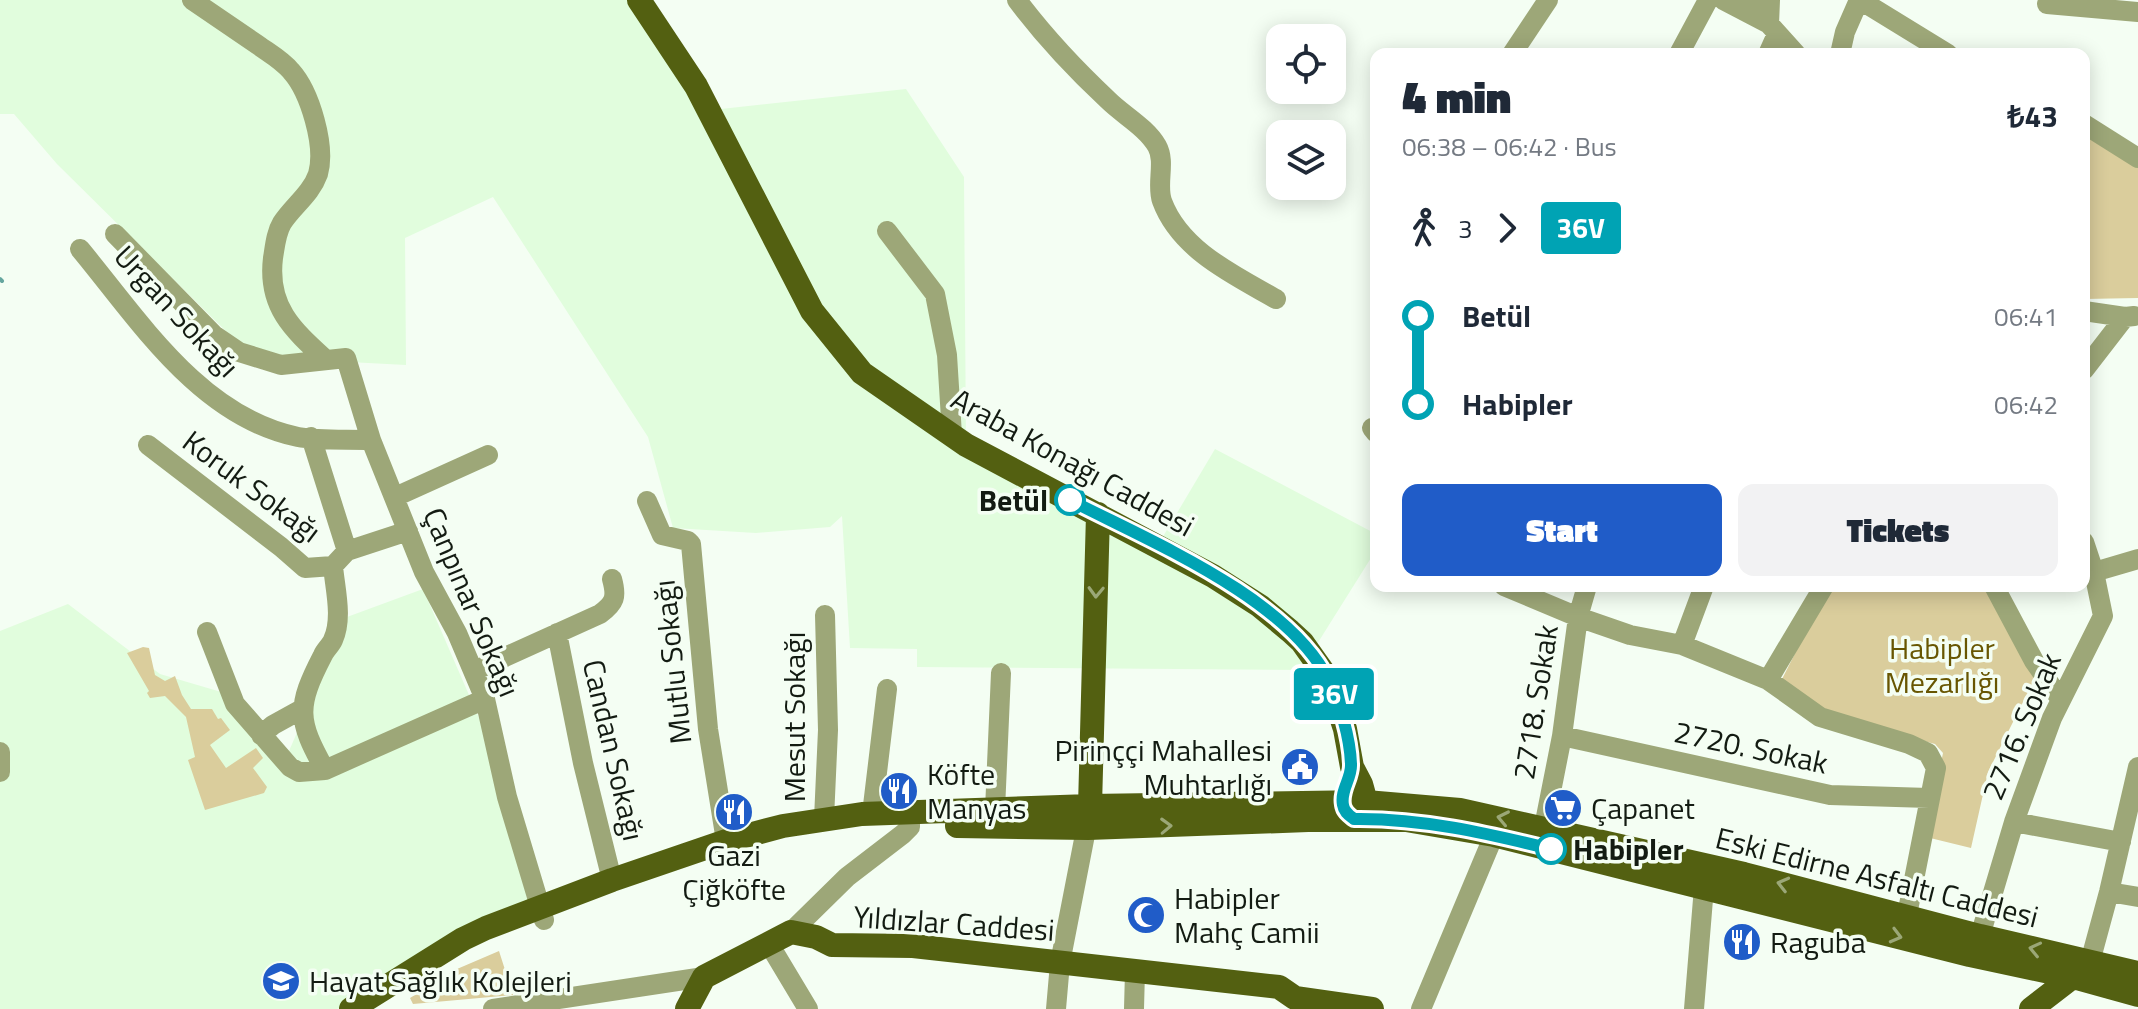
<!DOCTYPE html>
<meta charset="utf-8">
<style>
body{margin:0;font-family:"Titillium Web",sans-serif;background:#f2f2f3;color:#1f2937;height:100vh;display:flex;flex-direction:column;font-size:30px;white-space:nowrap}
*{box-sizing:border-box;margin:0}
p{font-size:26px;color:#747a83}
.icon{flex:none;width:44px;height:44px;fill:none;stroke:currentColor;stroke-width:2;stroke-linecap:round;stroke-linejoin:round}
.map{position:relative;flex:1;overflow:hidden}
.sheet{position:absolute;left:1370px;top:48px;width:720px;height:544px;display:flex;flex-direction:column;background:#fff;border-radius:16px;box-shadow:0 4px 20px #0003}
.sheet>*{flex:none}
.badge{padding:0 16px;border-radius:6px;font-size:28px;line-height:52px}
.fabs{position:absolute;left:1266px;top:24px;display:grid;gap:16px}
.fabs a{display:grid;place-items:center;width:80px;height:80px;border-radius:16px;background:#fff;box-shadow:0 4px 20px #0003;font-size:40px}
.map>.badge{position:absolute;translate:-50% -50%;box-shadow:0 0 0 4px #fff}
.legs{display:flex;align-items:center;gap:12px;height:88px;padding:0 32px;font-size:26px}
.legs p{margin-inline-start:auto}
.headline{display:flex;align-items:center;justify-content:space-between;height:136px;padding:0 32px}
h1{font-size:44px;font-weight:800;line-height:60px}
.button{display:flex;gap:16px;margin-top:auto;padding:16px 32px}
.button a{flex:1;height:92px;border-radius:16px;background:#205cc8;color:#fff;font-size:32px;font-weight:800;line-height:92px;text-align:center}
.button a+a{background:#f2f2f3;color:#1f2937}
ul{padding:0 32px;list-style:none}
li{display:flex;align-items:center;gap:28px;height:88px;font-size:30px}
li i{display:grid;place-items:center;width:12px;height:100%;margin:0 10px;background:currentColor}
li i::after{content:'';width:20px;height:20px;margin:-10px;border:6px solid;border-radius:50%;background:#fff}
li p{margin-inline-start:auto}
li:first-child i{background:linear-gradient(#0000 50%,currentColor 0)}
li:last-child i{background:linear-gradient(currentColor 50%,#0000 0)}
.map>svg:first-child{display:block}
.built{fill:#e1fddd}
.green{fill:#dacd9c}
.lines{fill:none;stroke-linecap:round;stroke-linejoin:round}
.stream{stroke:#65a69e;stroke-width:4}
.minor{stroke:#9da778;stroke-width:20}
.major{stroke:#536011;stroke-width:24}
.oneway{stroke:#9ba777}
.line-1-casing{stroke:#fff;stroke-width:18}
.line-1{stroke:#00a3b4;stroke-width:12}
.stop-1-dot{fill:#fff;stroke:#00a3b4;stroke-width:4}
.labels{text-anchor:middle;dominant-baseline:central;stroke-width:7;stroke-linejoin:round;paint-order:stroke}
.street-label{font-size:30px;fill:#131b12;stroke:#f4fef3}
.stop-label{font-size:30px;font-weight:bold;fill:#131b12;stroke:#f4fef3;text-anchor:end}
.park-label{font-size:30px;fill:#685602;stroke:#f4fef3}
.poi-label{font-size:30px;fill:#131b12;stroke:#f4fef3;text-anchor:start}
</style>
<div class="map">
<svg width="2138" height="1009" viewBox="0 0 2138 1009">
<rect width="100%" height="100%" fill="#f4fef3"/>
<!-- built -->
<path class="built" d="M0,0H639L712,110L906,89L964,177L966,445L1158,545L1215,449L1376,534V550L1312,652L1311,670L917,667V649L850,648L842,516L830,527L756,533L673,528L648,437L493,197L405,238L406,365L252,357L57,164L14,114H0Z
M423,589L525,824L542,895L337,1009H0V631L68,604L160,674L228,694L289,751L347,617Z"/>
<!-- green -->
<path class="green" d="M2084,133L2138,166V298L2084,299Z
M1833,586H1990L2038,672L1988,772L1971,848L1926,837L1943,753L1935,744L1824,715L1779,685L1812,620Z
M143,647L149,648L155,675L165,681L175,676L182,695L191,709H212L218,719L221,718L230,730L210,745L226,768L256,748L263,758L253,768L267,787L264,793L205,810L188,760L195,757L186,717L165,696L150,698L147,693L149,691L127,653Z
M499,951L513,995L413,1004L410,998L457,969Z"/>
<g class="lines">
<!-- stream -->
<path class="stream" d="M0,279L2,281"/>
<!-- minor -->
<path class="minor" d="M192,0C214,15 236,30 258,45C269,53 282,60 291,71C310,92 326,146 318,174C311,194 293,206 282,223C276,233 275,246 273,258C267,307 293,330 326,360
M1017,0C1044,36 1075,69 1108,100C1123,115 1146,127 1157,146C1166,162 1156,184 1162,201C1180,250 1234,275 1276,299
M1723,0L1769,24L1770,0
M1753,0L1769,24L1796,54
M1860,0L1948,54
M2047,4L2138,12
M1512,54L1548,0
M1679,54L1708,0
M1768,54L1777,34
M1840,54L1845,32L1859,0
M2084,124L2138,158
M887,231L935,294L947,355L952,435
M115,234L214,335L239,352L281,365L346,358L371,440L424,572L457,633L485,699L507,797L544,920
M80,249C139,320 200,417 298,437C320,441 347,439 371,440
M2084,311L2125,317L2134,316
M2084,370L2125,317
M1372,428L1376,433
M311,437L347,551
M148,445L281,547L305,568L333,566L347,551L408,531
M395,497L488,455
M647,501L662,535L688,541L691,544L708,729L726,841
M2094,572L2138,559
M1504,586L1578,617L1630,635L1682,645L1768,680L1824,586
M1994,586L2034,661L2061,700
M207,632L235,704L290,767L299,772L325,770L485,699
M557,633L583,763L612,880
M1682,645L1704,586
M474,671L600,614C615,603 617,597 612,579
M1768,680L1820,717L1909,744L1928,753L1936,768L1907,915
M261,735L273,725L302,709
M1562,736L1830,795L1929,798
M0,752V772
M325,770C297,720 296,707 323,655C325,650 331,645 333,640C343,618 335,589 333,566
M995,810L1001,673
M872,814L887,689
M824,819L828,730L825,615
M2014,822L2121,842
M1544,827L1562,736L1578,617L1587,586
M2109,892L2138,897
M791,932L847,877L903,834L910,827V812
M1980,936L2014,822L2052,718L2103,616L2094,572L2084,542
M769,944L808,1009
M2090,962L2109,892L2138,767
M493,1009L704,977
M1056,1009L1060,963L1089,814
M1134,1009L1135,971
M1421,1009L1494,835
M1694,1009L1704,887"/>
<!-- major -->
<path class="major" d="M639,0L696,86L812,311L862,373L966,445L1213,576L1260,606L1290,631L1302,642L1329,680L1345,729L1352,767L1361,784L1366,802L1357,812
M1090,806L1098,514
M957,826L1088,828L1308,820H1406L1494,835L1970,955L2073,977L2138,995
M351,1009L463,939L486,928L612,880L726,841L783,826L862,814L1090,806L1366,802L1460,810L1744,874L1980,936L2138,973
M687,1009L704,977L791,932L816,937L832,945L913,946L1279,987L1295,998L1372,1009
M2031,1009L2079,972"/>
</g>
<!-- one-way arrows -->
<defs><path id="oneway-chevron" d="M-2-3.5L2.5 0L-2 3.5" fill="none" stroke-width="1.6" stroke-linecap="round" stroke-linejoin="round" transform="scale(2)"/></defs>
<g class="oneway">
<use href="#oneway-chevron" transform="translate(1096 592) rotate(92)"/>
<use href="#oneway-chevron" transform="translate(1503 818) rotate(-168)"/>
<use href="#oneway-chevron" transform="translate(1166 826) rotate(-2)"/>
<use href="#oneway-chevron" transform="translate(1783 884) rotate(-166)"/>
<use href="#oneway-chevron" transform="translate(1896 936) rotate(15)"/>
<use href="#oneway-chevron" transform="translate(2035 949) rotate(-167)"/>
</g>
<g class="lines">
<defs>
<path id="line-1" d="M1070,500C1149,541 1289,598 1329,681C1340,704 1350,737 1351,764C1352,778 1340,790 1343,805C1344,812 1349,815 1354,819C1421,818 1486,833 1551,849"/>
</defs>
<!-- line-1 casing -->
<use href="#line-1" class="line-1-casing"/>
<!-- line-1 -->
<use href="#line-1" class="line-1"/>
</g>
<!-- icons -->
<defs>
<symbol id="civic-disc" viewBox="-11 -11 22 22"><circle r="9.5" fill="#205cc8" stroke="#f4fef3"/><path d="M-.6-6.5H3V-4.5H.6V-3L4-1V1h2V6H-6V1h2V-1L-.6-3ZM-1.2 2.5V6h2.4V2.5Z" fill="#fff"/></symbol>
<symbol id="restaurant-disc" viewBox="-11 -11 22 22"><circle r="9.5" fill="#205cc8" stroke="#f4fef3"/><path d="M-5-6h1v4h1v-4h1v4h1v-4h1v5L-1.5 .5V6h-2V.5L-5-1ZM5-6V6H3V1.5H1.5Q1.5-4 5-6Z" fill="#fff"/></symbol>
<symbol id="supermarket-disc" viewBox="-11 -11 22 22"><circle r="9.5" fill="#205cc8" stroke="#f4fef3"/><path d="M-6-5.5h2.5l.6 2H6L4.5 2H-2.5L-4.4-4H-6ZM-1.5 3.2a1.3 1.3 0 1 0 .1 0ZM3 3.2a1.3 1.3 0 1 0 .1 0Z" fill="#fff"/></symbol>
<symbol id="mosque-disc" viewBox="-11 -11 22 22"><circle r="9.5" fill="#205cc8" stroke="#f4fef3"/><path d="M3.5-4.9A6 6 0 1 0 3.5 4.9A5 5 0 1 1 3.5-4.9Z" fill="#fff"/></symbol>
<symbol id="school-disc" viewBox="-11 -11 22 22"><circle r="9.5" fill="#205cc8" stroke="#f4fef3"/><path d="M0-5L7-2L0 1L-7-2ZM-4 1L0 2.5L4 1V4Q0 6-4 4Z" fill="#fff"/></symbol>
</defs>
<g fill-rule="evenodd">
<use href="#civic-disc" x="1278" y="745" width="44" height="44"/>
<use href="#restaurant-disc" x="877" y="769" width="44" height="44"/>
<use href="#supermarket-disc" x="1541" y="786" width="44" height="44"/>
<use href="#restaurant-disc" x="712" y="790" width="44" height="44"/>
<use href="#mosque-disc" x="1124" y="893" width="44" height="44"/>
<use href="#restaurant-disc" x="1720" y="920" width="44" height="44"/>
<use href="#school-disc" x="259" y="959" width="44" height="44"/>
</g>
<!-- markers -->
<g class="stop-1-dot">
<circle cx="1070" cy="500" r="14"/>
<circle cx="1551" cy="849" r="14"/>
</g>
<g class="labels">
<!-- street labels -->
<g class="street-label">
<text transform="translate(177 311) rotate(47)">Urgan Sokağı</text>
<text transform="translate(1073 462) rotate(29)">Araba Konağı Caddesi</text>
<text transform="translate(252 486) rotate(37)">Koruk Sokağı</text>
<text transform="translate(472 602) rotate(67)">Çanpınar Sokağı</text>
<text transform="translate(672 662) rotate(-96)">Mutlu Sokağı</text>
<text transform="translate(1535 702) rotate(-81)">2718. Sokak</text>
<text transform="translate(794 717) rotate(-90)">Mesut Sokağı</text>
<text transform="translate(2021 726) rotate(-67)">2716. Sokak</text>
<text transform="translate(1751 747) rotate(12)">2720. Sokak</text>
<text transform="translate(614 750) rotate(77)">Candan Sokağı</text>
<text transform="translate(1877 877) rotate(14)">Eski Edirne Asfaltı Caddesi</text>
<text transform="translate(954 923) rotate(4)">Yıldızlar Caddesi</text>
</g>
<!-- stop labels -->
<g class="stop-label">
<text x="1048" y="500">Betül</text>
<text x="1573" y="849" text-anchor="start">Habipler</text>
</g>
<!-- park labels -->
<g class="park-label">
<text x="1942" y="648">Habipler<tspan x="1942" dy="34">Mezarlığı</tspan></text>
</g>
<!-- poi labels -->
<g class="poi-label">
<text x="1272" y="750" text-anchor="end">Pirinççi Mahallesi<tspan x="1272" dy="34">Muhtarlığı</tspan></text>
<text x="927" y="774">Köfte<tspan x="927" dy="34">Manyas</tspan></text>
<text x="1591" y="808">Çapanet</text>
<text x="734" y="855" text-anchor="middle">Gazi<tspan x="734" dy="34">Çiğköfte</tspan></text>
<text x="1174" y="898">Habipler<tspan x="1174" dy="34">Mahç Camii</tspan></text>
<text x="1770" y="942">Raguba</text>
<text x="309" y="981">Hayat Sağlık Kolejleri</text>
</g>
</g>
</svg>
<div class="fabs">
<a><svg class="icon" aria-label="locate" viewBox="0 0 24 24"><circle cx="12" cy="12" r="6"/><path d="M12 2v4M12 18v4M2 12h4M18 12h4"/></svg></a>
<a><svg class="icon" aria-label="layers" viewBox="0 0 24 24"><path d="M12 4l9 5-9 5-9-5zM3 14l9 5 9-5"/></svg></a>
</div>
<b class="badge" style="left:1334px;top:694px;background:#00a3b4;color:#fff">36V</b>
<section class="sheet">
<div class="headline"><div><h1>4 min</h1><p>06:38 – 06:42 · Bus</p></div><b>₺43</b></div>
<div class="legs"><svg class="icon" aria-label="walk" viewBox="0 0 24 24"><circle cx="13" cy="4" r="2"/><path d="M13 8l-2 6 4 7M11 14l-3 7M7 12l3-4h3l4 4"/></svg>3<svg class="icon" aria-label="forward" viewBox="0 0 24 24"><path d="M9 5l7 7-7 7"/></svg><b class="badge" style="background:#00a3b4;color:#fff">36V</b></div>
<ul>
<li><i style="color:#00a3b4"></i><b>Betül</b><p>06:41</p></li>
<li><i style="color:#00a3b4"></i><b>Habipler</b><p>06:42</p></li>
</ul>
<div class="button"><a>Start</a><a>Tickets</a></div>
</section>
</div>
